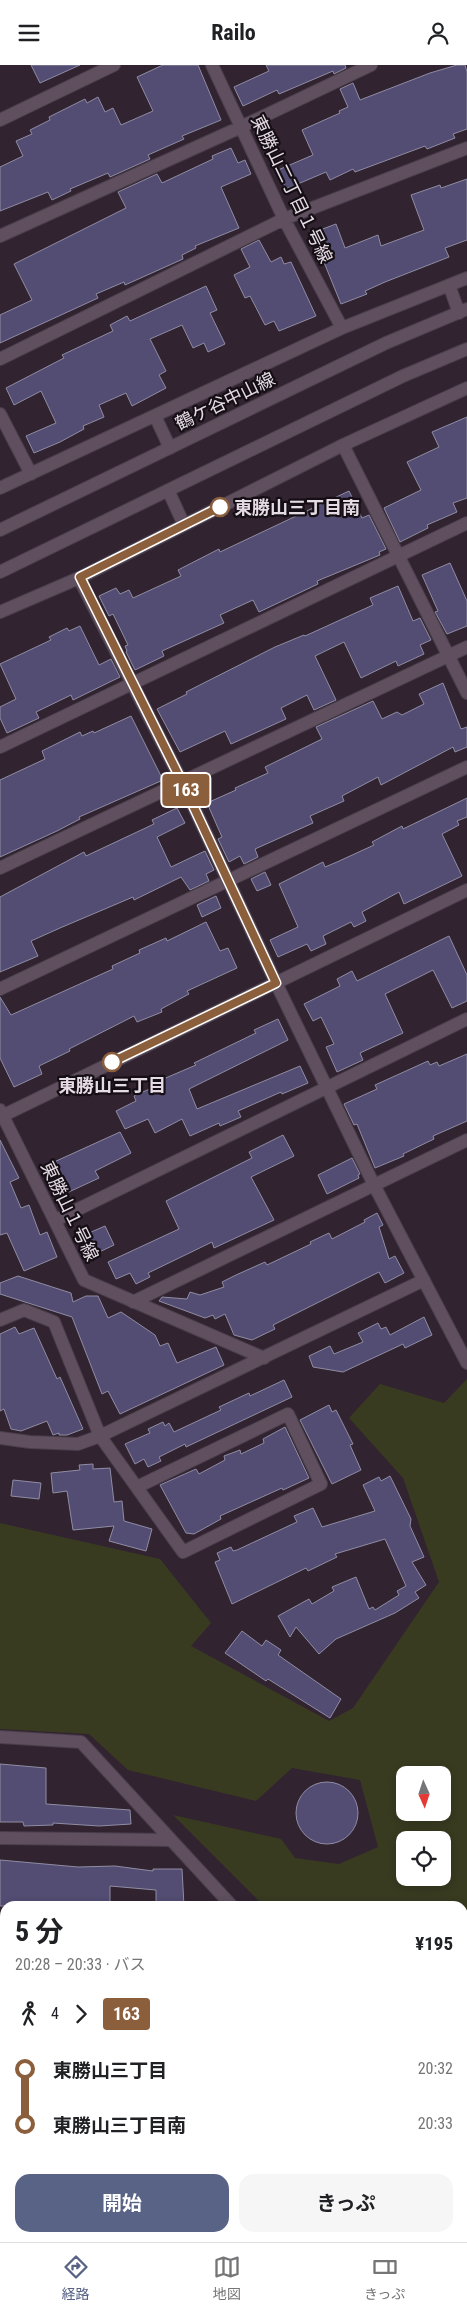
<!DOCTYPE html>
<html lang="ja">
<meta charset="utf-8">
<style>
body{margin:0;font-family:"Roboto Condensed","Noto Sans JP",sans-serif;background:#f6f6f6;color:#202124;height:100vh;display:flex;flex-direction:column;font-size:19px;white-space:nowrap}
*{box-sizing:border-box;margin:0}
p{font-size:16px;color:#757577}
.icon{flex:none;width:28px;height:28px;fill:none;stroke:currentColor;stroke-width:2;stroke-linecap:round;stroke-linejoin:round}
.map{position:relative;flex:1;overflow:hidden}
.side{position:absolute;left:0px;top:1836px;width:468px;height:341px;display:flex;flex-direction:column;background:#fff;border-radius:15px 15px 0 0;box-shadow:0 2px 8px #0003}
.side>*{flex:none}
.badge{padding:0 10px;border-radius:4px;font-size:18px;line-height:32px}
.needle{width:32px;rotate:177deg}
.fabs{position:absolute;left:396px;top:1701px;display:grid;gap:10px}
.fabs a{display:grid;place-items:center;width:55px;height:55px;border-radius:10px;background:#fff;box-shadow:0 2px 8px #0003;font-size:25px}
.map>.badge{position:absolute;translate:-50% -50%;box-shadow:0 0 0 2px #fff}
.legs{display:flex;align-items:center;gap:8px;height:55px;padding:0 15px;font-size:16px}
.legs p{margin-inline-start:auto}
.head{display:flex;align-items:center;justify-content:space-between;height:85px;padding:0 15px}
h1{font-size:28px;font-weight:700;line-height:38px}
.action{display:flex;gap:10px;margin-top:auto;padding:10px 15px}
.action a{flex:1;height:58px;border-radius:15px;background:#586386;color:#fff;font-size:20px;font-weight:700;line-height:58px;text-align:center}
.action a+a{background:#f6f6f6;color:#202124}
ul{padding:0 15px;list-style:none}
li{display:flex;align-items:center;gap:18px;height:55px;font-size:19px}
li i{display:grid;place-items:center;width:8px;height:100%;margin:0 6px;background:currentColor}
li i::after{content:'';width:12px;height:12px;margin:-6px;border:4px solid;border-radius:50%;background:#fff}
li p{margin-inline-start:auto}
li:first-child i{background:linear-gradient(#0000 50%,currentColor 0)}
li:last-child i{background:linear-gradient(currentColor 50%,#0000 0)}
header{display:flex;justify-content:space-between;align-items:center;height:65px;padding:0 15px;background:#fff;font-size:22px;font-weight:700}
.tabs{display:flex;justify-content:space-around;align-items:center;height:70px;border-top:1px solid #e0e0e0;background:#fff;font-size:14px;color:#757577}
.tabs a{display:grid;justify-items:center;gap:2px}
.tabs .on{color:#586386}
.map>svg:first-child{display:block}
.green{fill:#383b20;fill-rule:evenodd}
.building{fill:#534d73;stroke:#8f8da3}
.lines{fill:none;stroke-linecap:round;stroke-linejoin:round}
.minor-casing{stroke:#4a3e4a;stroke-width:14}
.minor{stroke:#5f4f5f;stroke-width:12}
.line-1-casing{stroke:#fff;stroke-width:11}
.line-1{stroke:#8b5e3c;stroke-width:8}
.stop-1-dot{fill:#fff;stroke:#8b5e3c;stroke-width:2.5}
.labels{text-anchor:middle;dominant-baseline:central;stroke-width:4.5;stroke-linejoin:round;paint-order:stroke}
.street-label{font-size:18px;fill:#e5dbe4;stroke:#150f15}
.stop-label{font-size:18px;font-weight:bold;fill:#e5dbe4;stroke:#150f15;text-anchor:start}
</style>
<header><svg class="icon" aria-label="menu" viewBox="0 0 24 24"><path d="M4 6h16M4 12h16M4 18h16"/></svg>Railo<svg class="icon" aria-label="person" viewBox="0 0 24 24"><circle cx="12" cy="8" r="4"/><path d="M4 21q1-7 8-7t8 7"/></svg></header>
<div class="map">
<svg width="467" height="2177" viewBox="0 0 467 2177">
<rect width="100%" height="100%" fill="#322331"/>
<!-- green -->
<path class="green" d="M467,1314V1974L462,1962V1841H264L173,1750L281,1774L295,1793L339,1799L378,1782L360,1715L292,1703L256,1736L128,1705L89,1669L0,1664V1458L160,1494L211,1558L191,1581L329,1656L353,1643L439,1517L403,1413L349,1353L380,1319L444,1338ZM405,1710H442V1748H405ZM405,1775H442V1812H405Z"/>
<!-- building -->
<path class="building" d="M31,0H80L40,18Z
M163,0H198L221,55L182,71L184,74L148,90L150,94L110,112L108,108L70,124L71,126L52,135L48,127L0,146V102L23,91L16,76L32,69L30,65L50,55L49,52L85,34L87,38L98,32L105,47L113,43L121,60L153,46L137,12Z
M266,0H345L346,3L334,9L333,6L279,29L277,25L243,41L234,22L269,6Z
M457,0H465L467,7V64L453,69L455,73L427,84L425,81L355,107L353,104L330,115L326,107L286,124L278,105L313,90L302,65L340,48L339,46L348,42L340,24L353,18L360,35L430,8Z
M231,83L238,98L245,95L251,109L221,122L239,163L195,181L196,183L182,190L183,194L125,220L124,217L96,229L98,233L0,278V250L32,235L14,199L126,143L118,127L157,109L162,118L213,94L212,91Z
M467,114V175L445,183L449,192L385,217L365,226L367,229L341,239L312,168L336,159L345,183L378,170L381,181L424,165L411,130L440,120L441,123Z
M259,175L271,197L281,192L284,199L291,197L316,251L279,266L274,256L265,260L250,231L245,233L234,210L250,202L241,184Z
M206,221L217,245L210,248L225,279L208,287L204,278L193,283L182,260L150,274L166,306L159,310L166,323L132,341L126,328L99,340L104,352L83,361L84,364L60,377L34,388L26,371L56,358L41,326L14,340L6,323L64,293L62,290L113,266L110,260L127,251L130,256Z
M467,352V433L453,438L457,447L427,460L428,463L400,477L384,443L421,425L407,397L439,382L432,367Z
M349,426L362,453L369,450L386,484L379,487L380,490L317,516L318,519L259,547L253,535L220,550L224,558L162,586L164,591L135,605L126,587L127,586L125,581L128,580L113,549L109,551L99,531L116,523L120,529L129,525L133,533L181,511L178,505L219,484L220,487Z
M450,498L467,536V561L447,569L435,547L438,546L422,510Z
M398,521L413,556L420,553L431,575L420,580L424,589L398,601L396,596L361,613L344,577L315,591L336,635L314,645L307,630L281,643L286,654L231,679L225,666L180,687L157,644L187,629L186,627L275,582L304,570L305,571L373,540L370,533Z
M80,561L99,600L111,594L120,612L73,635L71,630L36,647L39,653L7,668L0,653V642L16,634L0,599L51,575L49,572L67,563L69,566Z
M443,618L461,664L467,662V682L455,687L453,682L381,720L378,712L342,731L344,736L310,751L313,758L255,784L258,792L244,799L240,791L229,797L218,774L222,772L207,738L236,725L235,723L268,708L265,702L322,674L316,662L373,636L382,654L397,647L402,650L424,639L419,629Z
M131,651L163,715L79,752L80,754L57,766L0,792V715L45,694L42,686L80,667L82,671L93,666L94,668Z
M467,733V752L457,756L459,760L442,769L462,811L404,839L399,827L362,847L366,856L354,862L351,857L323,871L326,879L311,886L307,879L278,892L270,875L298,862L279,819L323,797L325,802L337,797L374,780L372,777L402,761L403,764Z
M177,743L185,758L157,772L171,802L205,786L214,805L206,809L209,816L190,825L181,812L134,835L133,832L60,863L31,876L38,891L0,907V832L84,787L86,791L154,759L152,755Z
M265,807L271,820L257,826L251,814Z
M216,831L221,843L202,852L197,840Z
M206,857L220,886L228,883L237,903L187,926L189,929L161,944L162,947L137,957L134,951L69,984L70,986L39,1001L42,1009L14,1022L0,993V932L11,950L113,904L112,901L140,888L139,885L166,873L167,876Z
M449,871L467,910V936L452,943L433,905L385,929L403,968L360,988L363,995L337,1007L326,982L334,979L321,952L313,956L304,939L340,921L337,914L352,906L357,916Z
M278,954L288,975L189,1024L197,1044L300,1001L308,1018L282,1029L281,1027L238,1046L241,1052L220,1061L219,1058L190,1071L182,1054L155,1068L148,1054L125,1064L116,1046L136,1036L134,1031L163,1018L161,1015L196,1000L194,998L256,968L254,965Z
M467,989V1056L433,1071L434,1074L403,1089L404,1091L375,1103L357,1059L354,1060L344,1039L377,1024L375,1020L428,996L430,1000L437,997L439,1001Z
M120,1067L131,1088L95,1106L99,1113L58,1132L43,1102Z
M283,1070L294,1091L251,1112L274,1155L214,1183L212,1177L148,1208L150,1212L136,1219L130,1208L116,1214L108,1197L179,1164L166,1136L252,1093L249,1087Z
M0,1075L19,1113L10,1117L21,1143L29,1140L40,1170L47,1167L57,1192L24,1206L7,1168L0,1170Z
M352,1093L360,1109L358,1110L359,1113L327,1129L318,1110Z
M377,1148L383,1160L379,1162L389,1194L395,1191L404,1208L385,1218L379,1207L273,1260L275,1264L252,1275L234,1270L225,1249L215,1254L213,1250L205,1253L159,1236L162,1232L187,1234L190,1227L200,1230L224,1222L222,1217L236,1210L265,1197L267,1200L311,1179L310,1177L329,1168L332,1174L365,1157L364,1155Z
M105,1161L114,1180L91,1191L82,1171Z
M18,1211L71,1228L73,1237L86,1231H98L108,1253L121,1247L155,1270L160,1281L168,1278L177,1298L216,1282L224,1300L120,1349L108,1326L102,1329L72,1252L0,1229V1218Z
M424,1252L432,1270L405,1283L403,1279L343,1307L313,1302L309,1291L330,1281L334,1289L363,1277L358,1268L378,1258L381,1264L386,1262L390,1270Z
M15,1262L19,1269L34,1263L57,1314L60,1312L83,1364L67,1370H59V1368L53,1370L47,1356L21,1366L11,1364L4,1344L0,1346V1269Z
M284,1315L292,1332L186,1382L185,1379L159,1392L161,1396L148,1402L144,1394L135,1399L125,1379L150,1368L148,1364L163,1357L165,1361L169,1358L174,1367L221,1345L219,1342L249,1328L250,1331Z
M329,1340L332,1347L336,1345L353,1379L350,1380L361,1405L332,1419L300,1355Z
M285,1362L309,1413L283,1425L282,1423L220,1451L221,1454L194,1469L186,1468L160,1420L196,1404L199,1409L225,1395L224,1391L240,1385L241,1389L264,1378L263,1374Z
M93,1399V1404L110,1403L114,1437L122,1436L124,1456L152,1464L146,1486L109,1476L114,1461L73,1465L67,1426L53,1428L51,1408L80,1405L79,1400Z
M390,1411L411,1454L410,1461L424,1492L412,1497L426,1520L415,1527L419,1533L395,1548L336,1574L319,1589L296,1562L290,1572L278,1551L309,1534L312,1539L334,1526L332,1522L356,1512L369,1544L373,1542L375,1545L399,1530L397,1526L406,1521L385,1474L335,1489L337,1492L308,1506L306,1503L232,1539L215,1497L220,1495L217,1488L231,1482L233,1486L237,1485L297,1457L294,1451L313,1443L322,1462L375,1446L363,1420L379,1412L381,1416Z
M13,1415L41,1418L39,1434L11,1431Z
M242,1566L262,1581L266,1575L281,1585L278,1590L341,1634L330,1653L268,1614L266,1616L225,1588Z
M0,1699L46,1703V1739L130,1745L131,1759L99,1761L53,1758V1760L24,1761L23,1757H0Z
M296 1748a31 31 0 1 1 62 0a31 31 0 1 1-62 0Z
M0,1795L78,1802L115,1801L153,1806V1804H182L184,1841H156V1825L110,1821V1841H0Z"/>
<g class="lines">
<defs>
<path id="minor" d="M212,0L284,154L342,263
M0,55L114,0
M0,171L241,62L371,0
M449,220L459,248
M0,294L284,154L467,83
M0,349L31,409
M155,351L170,383
M343,380L467,628
M0,423L342,263L467,213
M168,425L184,460
M0,465L386,278L467,244
M0,507L403,311L467,284
M79,513L182,717L276,918L374,1120L467,1298
M0,547L79,513L343,380L467,323
M0,682L467,458
M0,803L467,582
M0,924L467,702
M0,1045L84,1215L264,1293
M0,1052L467,825
M56,1155L467,954
M133,1237L467,1075
M0,1255L24,1245L54,1257L100,1371L183,1487L321,1419L288,1349L137,1422
M0,1373L30,1377L78,1379L100,1371L424,1215
M0,1672L81,1677L232,1841
M0,1773L170,1775
M0,1870L5,1871
M0,1963L5,1964
M462,2029L467,2041
M0,2064L5,2065
M462,2081H467
M0,2167H5
M152,2172L207,2175V2172
M237,2172V2176L267,2177"/>
</defs>
<!-- minor casing -->
<use href="#minor" class="minor-casing"/>
<!-- minor -->
<use href="#minor" class="minor"/>
</g>
<g class="lines">
<defs>
<path id="line-1" d="M112,997L276,918L182,717L80,512L220,442"/>
</defs>
<!-- line-1 casing -->
<use href="#line-1" class="line-1-casing"/>
<!-- line-1 -->
<use href="#line-1" class="line-1"/>
</g>
<!-- markers -->
<g class="stop-1-dot">
<circle cx="220" cy="442" r="9"/>
<circle cx="112" cy="997" r="9"/>
</g>
<g class="labels">
<!-- street labels -->
<g class="street-label">
<text transform="translate(292 124) rotate(64)">東勝山二丁目１号線</text>
<text transform="translate(225 336) rotate(-26)">鶴ケ谷中山線</text>
<text transform="translate(70 1146) rotate(64)">東勝山１号線</text>
</g>
<!-- stop labels -->
<g class="stop-label">
<text x="234" y="442">東勝山三丁目南</text>
<text x="112" y="1020" text-anchor="middle">東勝山三丁目</text>
</g>
</g>
</svg>
<div class="fabs">
<a><svg class="needle" viewBox="-14 -14 28 28"><path d="M0-13l5 13h-10z" fill="#e53935"/><path d="M0 13l5-13h-10z" fill="#757577"/></svg></a>
<a><svg class="icon" aria-label="locate" viewBox="0 0 24 24"><circle cx="12" cy="12" r="6"/><path d="M12 2v4M12 18v4M2 12h4M18 12h4"/></svg></a>
</div>
<b class="badge" style="left:186px;top:725px;background:#8b5e3c;color:#fff">163</b>
<section class="side">
<div class="head"><div><h1>5 分</h1><p>20:28 – 20:33 · バス</p></div><b>¥195</b></div>
<div class="legs"><svg class="icon" aria-label="walk" viewBox="0 0 24 24"><circle cx="13" cy="4" r="2"/><path d="M13 8l-2 6 4 7M11 14l-3 7M7 12l3-4h3l4 4"/></svg>4<svg class="icon" aria-label="forward" viewBox="0 0 24 24"><path d="M9 5l7 7-7 7"/></svg><b class="badge" style="background:#8b5e3c;color:#fff">163</b></div>
<ul>
<li><i style="color:#8b5e3c"></i><b>東勝山三丁目</b><p>20:32</p></li>
<li><i style="color:#8b5e3c"></i><b>東勝山三丁目南</b><p>20:33</p></li>
</ul>
<div class="action"><a>開始</a><a>きっぷ</a></div>
</section>
</div>
<nav class="tabs">
<a class="on"><svg class="icon" aria-label="directions" viewBox="0 0 24 24"><path d="M12 3l9 9-9 9-9-9zM9 14v-3h6M13 9l2 2-2 2"/></svg>経路</a>
<a><svg class="icon" aria-label="map" viewBox="0 0 24 24"><path d="M3 6l6-2 6 2 6-2v14l-6 2-6-2-6 2zM9 4v14M15 6v14"/></svg>地図</a>
<a><svg class="icon" aria-label="tickets" viewBox="0 0 24 24"><path d="M3 7h18v10H3zM15 7v10"/></svg>きっぷ</a>
</nav>
